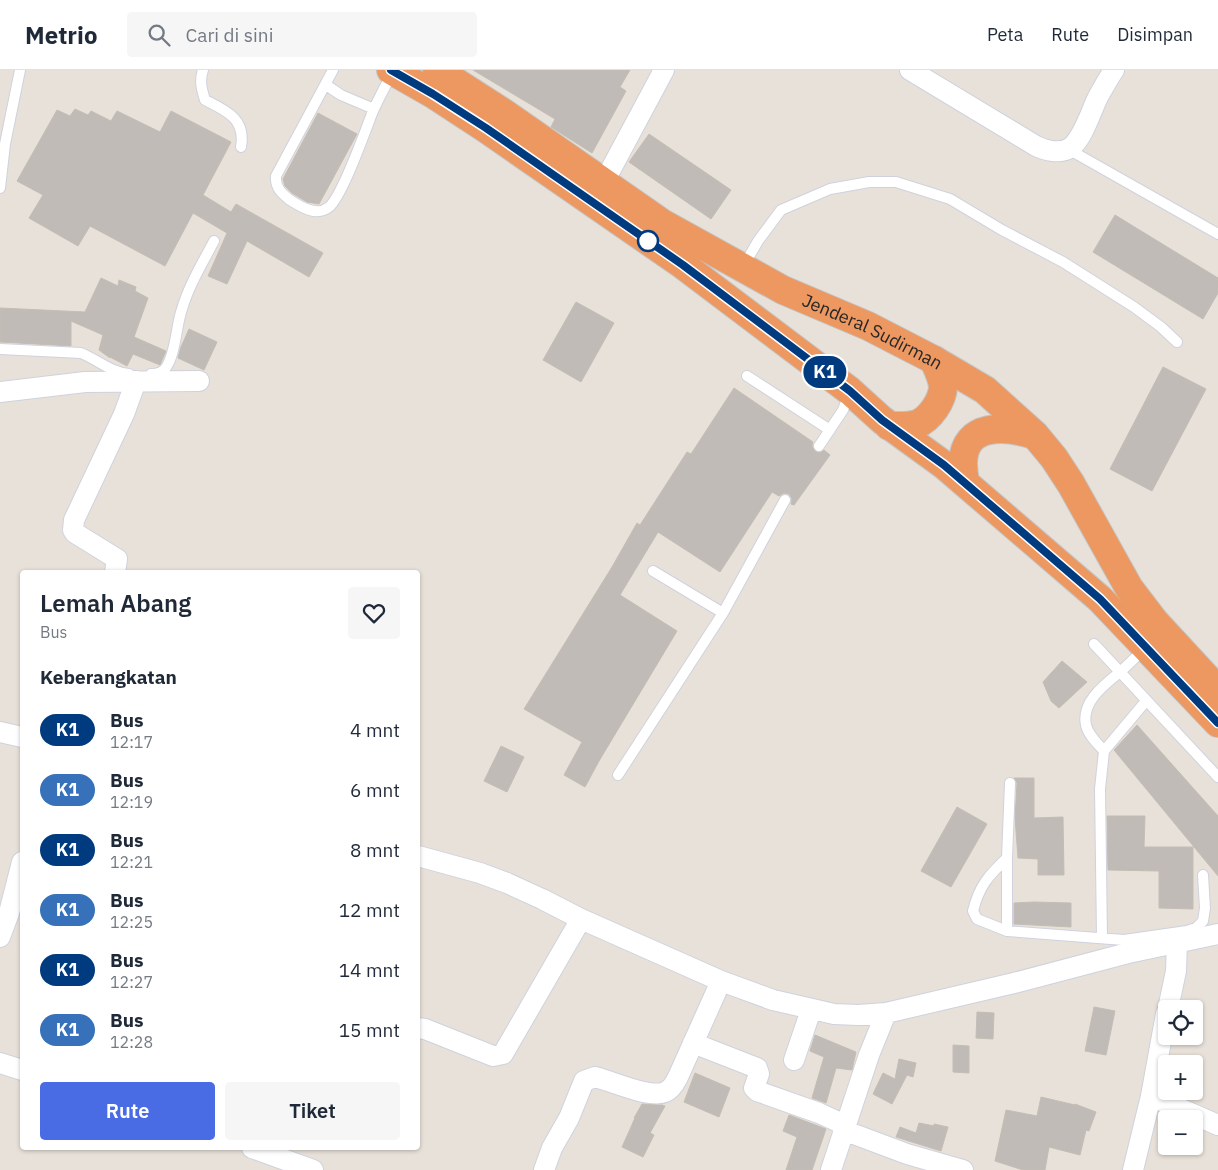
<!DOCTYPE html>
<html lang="id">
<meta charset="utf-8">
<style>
body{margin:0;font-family:"IBM Plex Sans",sans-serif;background:#f6f6f7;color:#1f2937;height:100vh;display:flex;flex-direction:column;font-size:19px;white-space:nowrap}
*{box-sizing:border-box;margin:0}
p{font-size:16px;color:#747a83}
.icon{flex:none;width:28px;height:28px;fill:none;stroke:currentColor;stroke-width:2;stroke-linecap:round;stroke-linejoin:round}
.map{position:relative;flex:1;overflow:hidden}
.panel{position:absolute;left:20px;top:500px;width:400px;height:580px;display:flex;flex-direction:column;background:#fff;border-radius:5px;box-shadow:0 1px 4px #0004}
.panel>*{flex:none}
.badge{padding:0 10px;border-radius:16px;font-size:18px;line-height:32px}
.buttons{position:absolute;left:1158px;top:930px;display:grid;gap:10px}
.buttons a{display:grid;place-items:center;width:45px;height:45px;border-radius:5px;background:#fff;box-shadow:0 1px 4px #0004;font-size:25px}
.map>.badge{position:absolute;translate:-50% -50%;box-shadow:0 0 0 2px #fff}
h2{padding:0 20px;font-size:19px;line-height:45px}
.round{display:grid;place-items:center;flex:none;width:52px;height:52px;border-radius:5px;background:#f6f6f7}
.summary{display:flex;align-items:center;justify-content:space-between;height:85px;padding:0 20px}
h1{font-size:24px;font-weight:600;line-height:38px}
.cta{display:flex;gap:10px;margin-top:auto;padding:10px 20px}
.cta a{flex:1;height:58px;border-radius:5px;background:#496ce5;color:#fff;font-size:20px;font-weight:600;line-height:58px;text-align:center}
.cta a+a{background:#f6f6f7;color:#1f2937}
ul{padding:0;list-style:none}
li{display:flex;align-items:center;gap:15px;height:60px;padding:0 20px}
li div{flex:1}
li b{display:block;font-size:19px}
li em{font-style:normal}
li .badge{min-width:55px;font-weight:700;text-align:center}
header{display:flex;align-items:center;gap:30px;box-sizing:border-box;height:70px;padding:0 25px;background:#fff;border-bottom:1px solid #e0e1e3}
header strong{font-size:24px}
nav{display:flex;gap:28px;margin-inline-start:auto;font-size:18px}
.search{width:350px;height:45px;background:#f6f6f7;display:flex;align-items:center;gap:12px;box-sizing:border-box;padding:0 18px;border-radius:5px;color:#747a83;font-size:19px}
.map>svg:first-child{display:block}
.building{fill:#c0bbb6;stroke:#c3bdb4}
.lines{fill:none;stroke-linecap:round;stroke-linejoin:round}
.lane-casing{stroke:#cfd2de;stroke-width:12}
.street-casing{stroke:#cfd2de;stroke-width:22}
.highway-casing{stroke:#c3c3c3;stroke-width:30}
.lane{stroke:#fff;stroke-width:10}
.street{stroke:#fff;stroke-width:20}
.highway{stroke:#ec9860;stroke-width:28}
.line-casing{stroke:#fff;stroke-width:11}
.line{stroke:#003b80;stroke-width:8}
.stop-dot{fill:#fff;stroke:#003b80;stroke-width:2.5}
.labels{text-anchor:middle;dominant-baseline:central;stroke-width:4.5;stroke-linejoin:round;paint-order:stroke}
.street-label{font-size:18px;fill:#272727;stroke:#fff}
</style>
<header>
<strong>Metrio</strong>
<div class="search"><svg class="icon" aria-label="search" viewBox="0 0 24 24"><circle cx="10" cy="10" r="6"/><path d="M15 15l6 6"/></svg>Cari di sini</div>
<nav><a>Peta</a><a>Rute</a><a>Disimpan</a></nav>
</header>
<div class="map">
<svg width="1218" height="1100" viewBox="0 0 1218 1100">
<rect width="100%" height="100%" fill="#e8e1d9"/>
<!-- building -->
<path class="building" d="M473,0H630L620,17L626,21L592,83L551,57L555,49Z
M75,39L88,45L91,41L111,51L117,41L160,62L171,41L231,72L203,125L231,142L236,134L323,183L309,207L247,171L227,214L208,206L227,163L193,143L165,196L90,156L78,176L29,148L43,125L17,111L57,40L70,46Z
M318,43L357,64L319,134L307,132L292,123L285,116L283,109Z
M649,64L731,120L711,149L629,92Z
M1115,145L1218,208V223L1203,249L1093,182Z
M101,208L118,216L119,210L136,217L135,221L148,228L134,267L166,281L160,295L133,284L127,296L110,287V288L99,280L103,265L71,251V276L0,272V238L85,242Z
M576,232L614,253L581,312L543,290Z
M189,259L217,272L204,300L178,288L181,277Z
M1163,297L1206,319L1152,421L1110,399Z
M734,318L813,372L812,376L815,381L819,383L824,380L830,385L794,435L791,434L792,429L789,424L784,423L779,426L772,422L720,502L658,462L620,525L677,561L599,691L585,717L564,705L582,672L524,639L612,497L637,453L640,455L687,382L691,384Z
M1062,591L1087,612L1059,638L1051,631L1043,612Z
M1137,655L1218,746V806L1114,680Z
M501,676L524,687L507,722L484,711Z
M1014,708H1034V748L1063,747L1064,805H1038V789L1018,788L1015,748L1017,713Z
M957,737L987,754L951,817L921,801Z
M1107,746H1145L1144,777H1193V839L1159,838V801L1108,800Z
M1034,832L1071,833V857L1014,854V833Z
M1094,937L1115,941L1106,985L1085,981Z
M977,942L994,943L993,969L976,968Z
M815,965L856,982L852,1000L836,998L826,1033L812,1028L824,987L810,981Z
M953,975L969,976V1003L953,1002Z
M899,989L916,993L913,1007L907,1005L892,1034L873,1024L883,1003L895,1009Z
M695,1003L730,1018L719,1047L684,1032Z
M1041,1027L1075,1035V1034L1096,1042L1089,1061L1086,1060L1080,1085L1049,1077L1045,1100H1023L995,1091L1006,1040L1037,1046Z
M642,1034L662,1035L665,1036L650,1063L654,1065L643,1087L622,1077L635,1048H634Z
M789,1045L826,1059L812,1100H786L797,1067L783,1061Z
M919,1053L934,1056V1054L948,1057L941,1081L896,1067L900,1057L916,1063Z"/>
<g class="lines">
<defs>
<path id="lane" d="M203,0C199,11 202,20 205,30C227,41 246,49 241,77
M333,0L276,106C275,117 281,123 290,130C301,137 317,147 329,137C343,125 365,61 373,41C379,28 386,15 392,3
M326,15L341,25L374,39
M1068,79L1218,164
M0,118L5,74L20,0
M743,197L758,171L781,140L830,119L869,112H896L950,129L1002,160L1063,192L1134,237L1161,257L1177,272
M0,279L81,283C98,290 110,302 129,304
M151,304C157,304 164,302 167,296C176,281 176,256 182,239C189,215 202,194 214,171
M747,306L830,360
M819,376L843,340L849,324
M653,501L723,543
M1094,574L1218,707
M1104,681C1098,674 1088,665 1086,655C1081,632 1104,615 1120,602C1129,594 1137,586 1146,577
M618,705L723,543L785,430
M1007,788C989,805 979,816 973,841L977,849L1007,861L1124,870L1187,861L1196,858L1203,851L1205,838L1203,805
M1007,861V788L1010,713
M1102,868L1100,719L1104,681L1146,631"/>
<path id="street" d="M910,0L1036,76C1046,81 1060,84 1070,78C1083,69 1091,41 1098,27C1103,18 1108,9 1114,0
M604,112L664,0
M0,322L85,312L199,311
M115,502L117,489L75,463L73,460L74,450L124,344L136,311
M0,662L22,667
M418,786L480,803L507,813L542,829L581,849L721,911L773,930L834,944L858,945L886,943L1014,913L1128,883L1218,864
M0,867L9,843L22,792
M1168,939L1176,901L1177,873
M418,958L425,959L493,986L503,984L581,849
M693,973L757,998L759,1004L754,1018L757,1021L819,1043L845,1055
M794,990L811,940
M0,993L22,1000
M1151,1026L1218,1055
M843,1060L907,1084L963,1100
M252,1078L313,1100
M544,1100L552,1078L569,1048L584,1011L595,1007C612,1011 650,1029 665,1022C671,1020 675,1013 678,1007L721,911
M831,1100L869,985L886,943
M1133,1100L1151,1026L1166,944"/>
<g id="highway">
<path d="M391,0L433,24L485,58L683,195L850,321L882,350L944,395L1100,529L1218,653"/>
<path id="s1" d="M437,0L504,43L662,153L783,220L868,256L934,290L985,320L1035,365L1054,388L1071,414L1129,518L1155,552L1218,620"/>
<path d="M889,356C899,356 908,357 917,354C930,349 943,330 943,316C942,307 937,298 934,290"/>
<path d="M965,412C964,406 963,399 963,393C964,352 1006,356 1034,365"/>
</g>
</defs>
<!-- lane casing -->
<use href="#lane" class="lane-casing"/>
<!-- street casing -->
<use href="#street" class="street-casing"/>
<!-- highway casing -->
<use href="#highway" class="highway-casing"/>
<!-- lane -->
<use href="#lane" class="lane"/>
<!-- street -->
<use href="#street" class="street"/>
<!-- highway -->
<use href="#highway" class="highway"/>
</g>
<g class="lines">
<defs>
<path id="line" d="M391,0L433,24L486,58L683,195L850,321L882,350L944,395L1100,529L1218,653"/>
</defs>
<!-- line casing -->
<use href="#line" class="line-casing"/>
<!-- line -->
<use href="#line" class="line"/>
</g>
<!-- markers -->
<circle class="stop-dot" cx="648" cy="171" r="10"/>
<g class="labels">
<!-- street labels -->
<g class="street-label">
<text stroke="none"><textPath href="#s1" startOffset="509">Jenderal Sudirman</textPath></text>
</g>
</g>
</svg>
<div class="buttons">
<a><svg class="icon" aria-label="locate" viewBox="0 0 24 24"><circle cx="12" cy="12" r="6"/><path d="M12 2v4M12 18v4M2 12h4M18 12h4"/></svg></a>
<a>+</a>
<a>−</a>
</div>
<b class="badge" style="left:825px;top:302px;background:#003b80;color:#fff">K1</b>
<section class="panel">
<div class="summary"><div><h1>Lemah Abang</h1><p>Bus</p></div><a class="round"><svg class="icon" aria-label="heart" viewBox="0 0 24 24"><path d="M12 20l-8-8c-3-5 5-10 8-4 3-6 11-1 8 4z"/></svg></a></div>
<h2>Keberangkatan</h2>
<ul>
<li><span class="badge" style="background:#003b80;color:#fff">K1</span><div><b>Bus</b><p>12:17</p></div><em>4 mnt</em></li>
<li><span class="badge" style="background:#3671b9;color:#fff">K1</span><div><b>Bus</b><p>12:19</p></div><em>6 mnt</em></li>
<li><span class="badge" style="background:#003b80;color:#fff">K1</span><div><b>Bus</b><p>12:21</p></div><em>8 mnt</em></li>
<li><span class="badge" style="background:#3671b9;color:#fff">K1</span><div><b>Bus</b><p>12:25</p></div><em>12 mnt</em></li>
<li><span class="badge" style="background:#003b80;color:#fff">K1</span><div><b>Bus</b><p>12:27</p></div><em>14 mnt</em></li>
<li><span class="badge" style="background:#3671b9;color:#fff">K1</span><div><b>Bus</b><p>12:28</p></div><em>15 mnt</em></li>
</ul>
<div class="cta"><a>Rute</a><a>Tiket</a></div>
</section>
</div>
